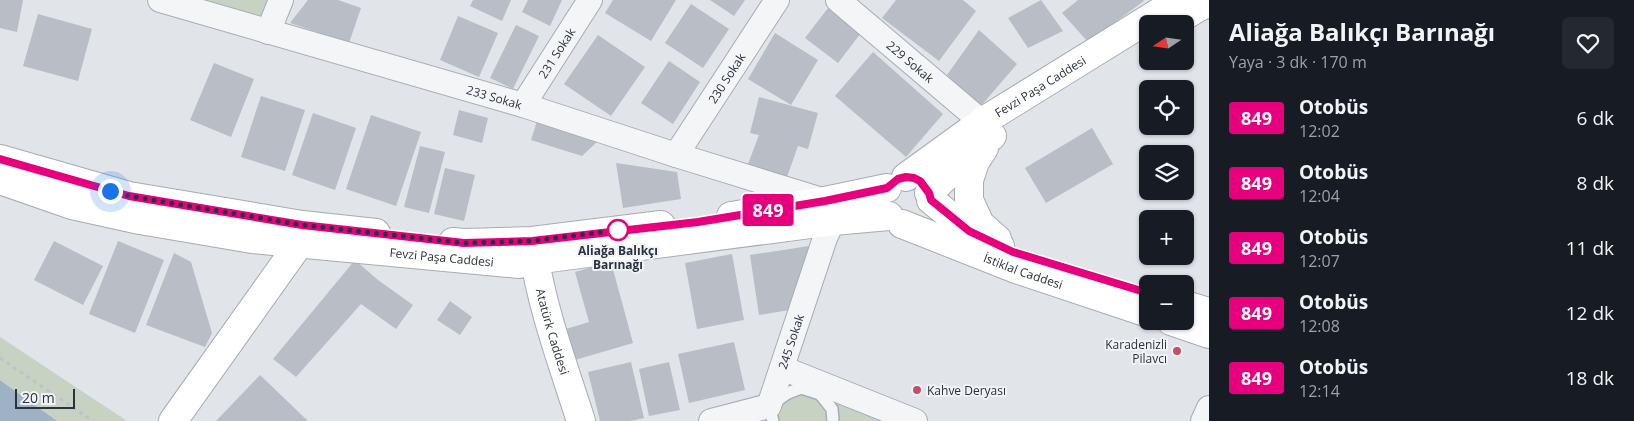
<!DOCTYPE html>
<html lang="tr">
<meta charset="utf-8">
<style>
body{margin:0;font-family:"Open Sans",sans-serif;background:#242831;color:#f1f3f6;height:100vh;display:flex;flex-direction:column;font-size:19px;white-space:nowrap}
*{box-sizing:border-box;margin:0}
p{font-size:16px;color:#9ea1a6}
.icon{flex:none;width:28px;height:28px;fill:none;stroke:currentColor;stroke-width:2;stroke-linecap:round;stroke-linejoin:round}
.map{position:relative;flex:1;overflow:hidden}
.drawer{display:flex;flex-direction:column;background:#171b24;width:425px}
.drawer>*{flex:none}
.badge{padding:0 10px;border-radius:4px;font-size:18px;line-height:32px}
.needle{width:32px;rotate:257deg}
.fabs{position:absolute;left:1139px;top:15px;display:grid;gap:10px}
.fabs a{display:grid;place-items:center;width:55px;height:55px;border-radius:8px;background:#171b24;box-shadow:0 1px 4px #0004;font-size:25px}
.scale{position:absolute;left:15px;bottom:12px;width:60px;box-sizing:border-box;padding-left:5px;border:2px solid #2b323f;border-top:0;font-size:14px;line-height:18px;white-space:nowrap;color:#2b323f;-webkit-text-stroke:4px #f1f3f6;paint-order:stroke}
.you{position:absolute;width:25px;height:25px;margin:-12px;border:4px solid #fff;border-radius:50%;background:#1a73e8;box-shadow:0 0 0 8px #1a73e833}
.map>.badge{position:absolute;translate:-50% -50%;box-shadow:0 0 0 2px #fff}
.round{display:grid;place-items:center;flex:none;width:52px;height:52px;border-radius:8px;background:#242831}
.head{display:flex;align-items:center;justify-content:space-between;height:85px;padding:0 20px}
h1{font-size:24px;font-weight:700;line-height:38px}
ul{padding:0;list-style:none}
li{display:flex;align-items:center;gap:15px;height:65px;padding:0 20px}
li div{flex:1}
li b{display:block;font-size:19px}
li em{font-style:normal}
li .badge{min-width:55px;font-weight:700;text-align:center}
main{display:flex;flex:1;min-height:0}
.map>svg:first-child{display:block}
.green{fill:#c7d2c3}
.water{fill:#9fb2c5}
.building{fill:#b9bdc5}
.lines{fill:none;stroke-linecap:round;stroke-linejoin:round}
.lane-casing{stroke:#a7abb3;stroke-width:14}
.street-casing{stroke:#a7abb3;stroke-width:26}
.secondary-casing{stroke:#a7abb3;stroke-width:30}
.path{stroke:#c0c2c7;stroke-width:3;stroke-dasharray:4 4;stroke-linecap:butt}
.lane{stroke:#f4f5f7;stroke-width:11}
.street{stroke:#f4f5f7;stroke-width:24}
.secondary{stroke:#fff;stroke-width:28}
.line-casing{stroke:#fff;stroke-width:11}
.line{stroke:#e6007e;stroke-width:8}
.walk{stroke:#2b323f;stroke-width:5;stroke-dasharray:0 9}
.stop-dot{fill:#fff;stroke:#e6007e;stroke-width:2.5}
.poi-dot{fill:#c35162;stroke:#f1f3f6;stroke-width:2}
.labels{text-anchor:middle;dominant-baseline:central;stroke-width:4;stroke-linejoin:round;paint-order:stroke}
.street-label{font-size:12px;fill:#2b323f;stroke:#f1f3f6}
.stop-label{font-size:12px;font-weight:bold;fill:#2b323f;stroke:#f1f3f6}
.poi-label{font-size:12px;fill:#2b323f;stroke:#f1f3f6;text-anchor:end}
</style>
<main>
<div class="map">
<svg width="1209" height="421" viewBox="0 0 1209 421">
<rect width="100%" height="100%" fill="#e1e4e9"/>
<!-- green -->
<path class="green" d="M160,0H281L268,32Z
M0,337L127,421H57L0,380Z
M781,372L907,421H758Z"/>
<!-- water -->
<path class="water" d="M0,380L57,421H0Z"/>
<!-- building -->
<path class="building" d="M0,0H23L17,32L0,28Z
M308,0H338L361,8L349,43L290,23Z
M473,0H511L502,21L470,6Z
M528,0H562L550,26L522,12Z
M613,0H676L651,41L605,13Z
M710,0H745L734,16Z
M896,0H963L976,11L939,61L882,18Z
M1041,0L1063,31L1028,48L1008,18Z
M1078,0H1143L1144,1L1088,42L1062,13Z
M691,4L729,29L703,68L665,43Z
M828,8L861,33L838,63L805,38Z
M38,14L92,29L78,81L23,66Z
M458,16L498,33L479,77L440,60Z
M516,25L539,36L513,89L490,78Z
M979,30L1017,64L980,107L947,75Z
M775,33L818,60L791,105L748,79Z
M598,35L645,67L611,116L564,84Z
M873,52L943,114L906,157L835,96Z
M669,61L700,82L673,124L641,103Z
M214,63L254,79L231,137L190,120Z
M261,96L305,110L285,171L241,157Z
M759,97L818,113L808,149L798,146L787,177L748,164L759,135L750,133Z
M459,110L488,118L482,143L453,135Z
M313,113L356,128L335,190L292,175Z
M371,115L421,132L396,206L346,189Z
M537,121L598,141L582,156L531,140Z
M1092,128L1113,164L1046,203L1025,168Z
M420,146L445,152L429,213L404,207Z
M616,163L677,172L681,199L623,208Z
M445,168L475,175L464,221L434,214Z
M54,241L103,266L83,305L34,280Z
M118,241L164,260L135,333L89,314Z
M809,246L790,310L759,315L750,255Z
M174,253L191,262L212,333L205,347L146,325Z
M732,254L744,320L697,329L685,263Z
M355,260L378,280L413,305L396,329L361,304L296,377L273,359Z
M611,262L633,343L575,360L566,329L589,322L575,272Z
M450,301L472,317L460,335L437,320Z
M734,342L745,390L689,403L678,354Z
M631,362L644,418L631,421H600L588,372Z
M669,362L680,410L649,416L639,369Z
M260,375L308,421H216Z"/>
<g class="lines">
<defs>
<path id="lane" d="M773,421L769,406L788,393L801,388L820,394L832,409L833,421"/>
<g id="street">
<path id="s1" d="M160,0L523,105L676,155L825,201"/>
<path id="s2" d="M838,0L982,122"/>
<path d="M268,32L281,0"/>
<path id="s3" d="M523,105L590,0"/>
<path id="s4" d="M676,155L777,0"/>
<path d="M782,368L915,421"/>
<path id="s5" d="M711,421L769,406L825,238L833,221"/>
<path d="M1203,421L1209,408"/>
</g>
<g id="secondary">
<path d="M1171,24L1199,7L1209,3"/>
<path d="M984,148L975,162L969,180V200L980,224L997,239"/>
<path d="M0,159L129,196L302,225L376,233"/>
<path id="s6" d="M906,177L982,122L1179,0"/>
<path id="s7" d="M0,180L72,205L140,220L252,239L519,264L534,260L833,221L889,216"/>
<path d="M929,193L972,151L992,136"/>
<path d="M931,200L969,231L1000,246"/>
<path d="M731,216L825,201L887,188"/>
<path id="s8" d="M902,224L1016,269L1148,313"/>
<path d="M453,242L464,243L532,241L661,225"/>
<path id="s9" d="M532,242C540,303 562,362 581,421"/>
<path d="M1185,305L1209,312"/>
<path d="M1171,321L1209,334"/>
<path d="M173,421L299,244"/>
</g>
</defs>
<!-- lane casing -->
<use href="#lane" class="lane-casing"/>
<!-- street casing -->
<use href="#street" class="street-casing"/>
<!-- secondary casing -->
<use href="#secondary" class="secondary-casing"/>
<!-- path -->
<path class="path" d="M0,358L93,421"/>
<!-- lane -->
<use href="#lane" class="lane"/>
<!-- street -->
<use href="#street" class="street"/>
<!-- secondary -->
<use href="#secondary" class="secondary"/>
</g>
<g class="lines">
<defs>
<path id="line" d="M0,159L129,196L302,225L464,243L532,241L698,222L825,201L887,188L898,179L906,177L914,178L920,181L929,193L931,200L969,231L1013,252L1148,293"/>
</defs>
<!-- line casing -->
<use href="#line" class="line-casing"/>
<!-- line -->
<use href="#line" class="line"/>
<!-- walk -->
<path class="walk" d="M110,191L129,196L302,225L464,243L532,241L618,230"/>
</g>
<!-- markers -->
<circle class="stop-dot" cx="618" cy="230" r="10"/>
<g class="poi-dot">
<circle cx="1177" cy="351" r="5"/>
<circle cx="917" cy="390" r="5"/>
</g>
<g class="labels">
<!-- street labels -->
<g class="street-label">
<text stroke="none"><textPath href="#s3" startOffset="62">231 Sokak</textPath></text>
<text stroke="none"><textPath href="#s2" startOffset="95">229 Sokak</textPath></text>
<text stroke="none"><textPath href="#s4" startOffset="92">230 Sokak</textPath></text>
<text stroke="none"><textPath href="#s6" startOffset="162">Fevzi Paşa Caddesi</textPath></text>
<text stroke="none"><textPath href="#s1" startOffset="348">233 Sokak</textPath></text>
<text stroke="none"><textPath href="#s7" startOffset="450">Fevzi Paşa Caddesi</textPath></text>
<text stroke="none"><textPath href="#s8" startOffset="130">İstiklal Caddesi</textPath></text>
<text stroke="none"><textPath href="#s9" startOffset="92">Atatürk Caddesi</textPath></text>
<text stroke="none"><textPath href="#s5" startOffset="128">245 Sokak</textPath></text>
</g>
<!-- stop labels -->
<g class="stop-label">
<text x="618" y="250">Aliağa Balıkçı<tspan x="618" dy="14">Barınağı</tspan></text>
</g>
<!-- poi labels -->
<g class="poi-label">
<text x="1167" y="344">Karadenizli<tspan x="1167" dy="14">Pilavcı</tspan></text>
<text x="927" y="390" text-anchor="start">Kahve Deryası</text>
</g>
</g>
</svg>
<div class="fabs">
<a><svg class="needle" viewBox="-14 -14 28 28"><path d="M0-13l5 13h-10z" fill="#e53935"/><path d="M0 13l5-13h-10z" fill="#9ea1a6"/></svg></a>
<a><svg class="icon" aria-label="locate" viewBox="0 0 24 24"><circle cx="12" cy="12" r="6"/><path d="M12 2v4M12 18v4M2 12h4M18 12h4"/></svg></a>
<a><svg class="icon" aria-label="layers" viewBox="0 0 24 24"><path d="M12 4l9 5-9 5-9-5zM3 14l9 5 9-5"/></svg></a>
<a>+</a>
<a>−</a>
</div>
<div class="scale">20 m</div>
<div class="you" style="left:110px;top:191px"></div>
<b class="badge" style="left:768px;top:210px;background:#e6007e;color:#fff">849</b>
</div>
<section class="drawer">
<div class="head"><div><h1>Aliağa Balıkçı Barınağı</h1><p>Yaya · 3 dk · 170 m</p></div><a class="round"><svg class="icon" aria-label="heart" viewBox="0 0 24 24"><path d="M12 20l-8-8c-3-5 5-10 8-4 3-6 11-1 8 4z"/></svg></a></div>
<ul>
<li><span class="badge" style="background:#e6007e;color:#fff">849</span><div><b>Otobüs</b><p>12:02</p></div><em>6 dk</em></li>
<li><span class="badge" style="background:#e6007e;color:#fff">849</span><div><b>Otobüs</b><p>12:04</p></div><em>8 dk</em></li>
<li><span class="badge" style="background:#e6007e;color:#fff">849</span><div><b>Otobüs</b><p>12:07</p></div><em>11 dk</em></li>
<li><span class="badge" style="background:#e6007e;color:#fff">849</span><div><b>Otobüs</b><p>12:08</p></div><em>12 dk</em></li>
<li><span class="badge" style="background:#e6007e;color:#fff">849</span><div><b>Otobüs</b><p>12:14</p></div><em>18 dk</em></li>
</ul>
</section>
</main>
